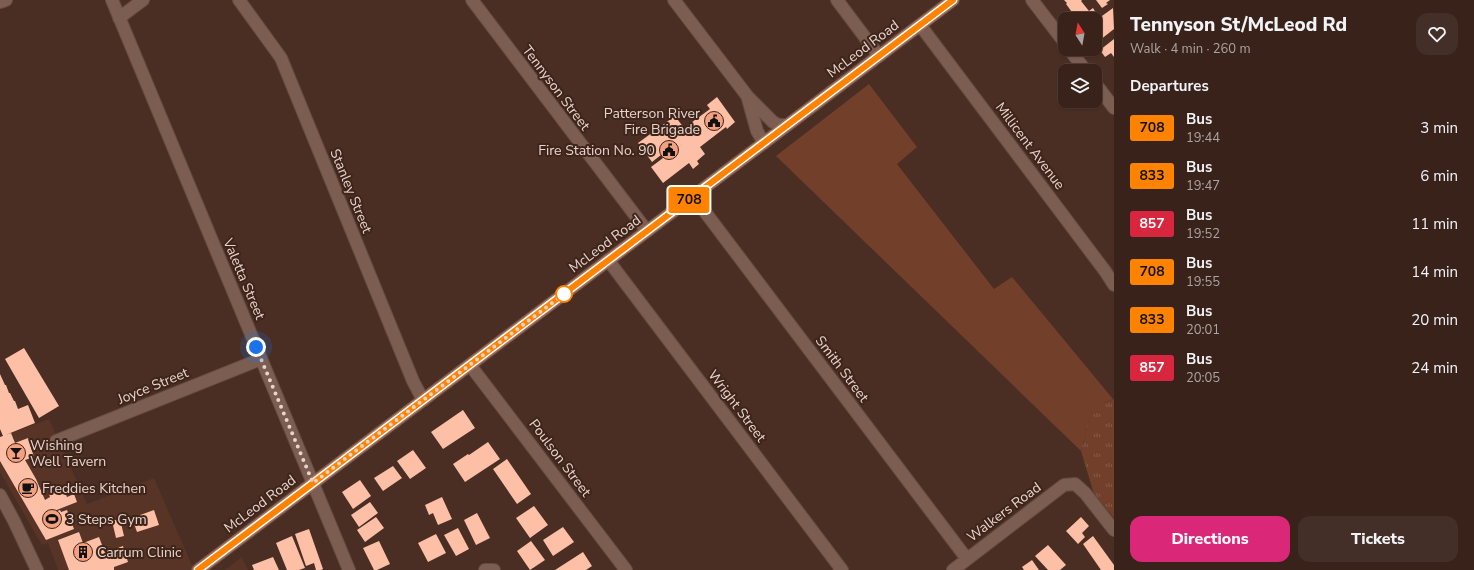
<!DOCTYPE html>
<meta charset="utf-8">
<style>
body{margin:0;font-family:"Nunito Sans",sans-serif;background:#432f27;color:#f1f3f6;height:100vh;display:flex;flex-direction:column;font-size:15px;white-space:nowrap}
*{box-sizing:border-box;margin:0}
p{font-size:13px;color:#aba4a2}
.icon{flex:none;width:22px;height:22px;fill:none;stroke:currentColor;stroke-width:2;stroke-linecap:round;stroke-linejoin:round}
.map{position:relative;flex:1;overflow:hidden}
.drawer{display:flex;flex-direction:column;background:#38221a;width:360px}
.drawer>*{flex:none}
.badge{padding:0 8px;border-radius:3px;font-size:14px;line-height:26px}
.needle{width:26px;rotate:349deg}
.fabs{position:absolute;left:1058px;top:12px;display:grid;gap:8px}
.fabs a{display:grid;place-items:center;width:44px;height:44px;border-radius:8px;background:#38221a;box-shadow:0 1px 3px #0004,0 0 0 1px #523f39;font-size:20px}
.you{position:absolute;width:20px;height:20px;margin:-10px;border:3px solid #fff;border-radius:50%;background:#1a73e8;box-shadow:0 0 0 6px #1a73e833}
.map>.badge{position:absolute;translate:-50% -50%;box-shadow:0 0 0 2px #fff}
h2{padding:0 16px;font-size:15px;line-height:36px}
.round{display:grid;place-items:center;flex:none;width:42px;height:42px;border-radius:12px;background:#432f27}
.summary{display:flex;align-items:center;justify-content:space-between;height:68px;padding:0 16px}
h1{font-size:19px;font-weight:800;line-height:30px}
.button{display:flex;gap:8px;margin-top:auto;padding:8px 16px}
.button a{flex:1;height:46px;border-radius:12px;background:#db2777;color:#fff;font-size:16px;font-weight:800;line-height:46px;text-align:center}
.button a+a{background:#432f27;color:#f1f3f6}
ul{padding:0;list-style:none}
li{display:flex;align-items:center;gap:12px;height:48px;padding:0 16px}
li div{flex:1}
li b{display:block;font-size:15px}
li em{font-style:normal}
li .badge{min-width:44px;font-weight:700;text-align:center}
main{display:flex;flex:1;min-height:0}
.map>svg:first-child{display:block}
.built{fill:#573426}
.green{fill:#723f2b}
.park{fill:url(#park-tufts)}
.building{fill:#fdbfa6}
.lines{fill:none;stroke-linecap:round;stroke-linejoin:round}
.minor-casing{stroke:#634b41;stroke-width:14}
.major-casing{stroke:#634b41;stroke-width:14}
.minor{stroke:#7c5d51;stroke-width:12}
.major{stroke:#a56c56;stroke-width:12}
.line-casing{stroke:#fff;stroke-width:9}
.line{stroke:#ff8200;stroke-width:6}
.walk{stroke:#e7d4cd;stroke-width:4;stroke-dasharray:0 7.2}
.stop-dot{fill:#fff;stroke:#ff8200;stroke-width:2}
.labels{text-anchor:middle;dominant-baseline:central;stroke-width:4;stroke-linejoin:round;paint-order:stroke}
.street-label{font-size:14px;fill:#e7d4cd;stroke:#3f2419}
.poi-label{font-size:14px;fill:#e7d4cd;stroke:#3f2419;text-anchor:start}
</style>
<main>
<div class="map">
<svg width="1114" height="570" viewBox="0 0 1114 570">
<defs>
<pattern id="park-tufts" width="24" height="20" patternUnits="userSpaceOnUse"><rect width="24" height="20" fill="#723f2b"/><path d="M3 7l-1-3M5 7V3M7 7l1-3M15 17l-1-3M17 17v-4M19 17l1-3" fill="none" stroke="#865a49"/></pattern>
</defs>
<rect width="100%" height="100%" fill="#4a2e23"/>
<!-- built -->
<path class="built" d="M49,419L87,504L154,478L194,570H58L48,543L42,545L0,472V437Z
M242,557L248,570H225Z"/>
<!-- green -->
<path class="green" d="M869,84L917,147L897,164L994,289L1012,277L1113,399L1092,409L1081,451L776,156Z"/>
<!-- park -->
<path class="park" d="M1114,399V518L1094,494L1081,451L1092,408Z"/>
<!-- building -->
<path class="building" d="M1064,0H1082L1081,1L1089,11L1093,8L1096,13L1089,19H1084L1083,18L1077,19L1066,4L1067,3Z
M1096,0H1110L1106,3L1108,4L1102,8Z
M1113,8L1114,29L1100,40L1095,34L1097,32L1095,29V21Z
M1114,39V57L1111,53L1105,57L1100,50Z
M717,97L735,122L727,129L726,127L700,147L705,154L697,161L699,164L693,169L689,163L663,183L651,167L663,158L661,155L652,162L638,143L675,116L684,128L710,109L707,105Z
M24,348L59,406L39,418L5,359Z
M0,374L5,385H6L9,393H10L14,401H15L18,409L28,405L35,423L3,436L0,429Z
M463,410L475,428L443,449L431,432Z
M11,433L15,443L28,438L34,457L25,460L36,479L45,500L50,497L49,494L63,488L67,497L74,494L77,502L49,513L50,514L60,510L61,512L67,510L74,529L46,540L0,461V437Z
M488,442L500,459L465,482L453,464L468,454L469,455Z
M413,450L426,468L410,479L397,461Z
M507,459L531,494L517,504L493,469Z
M393,466L402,478L383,491L374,478Z
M360,480L371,496L353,509L342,492Z
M442,497L452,519L438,525L433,513L429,515L425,505Z
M370,502L378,513L359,527L351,515Z
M534,506L548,525L530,538L516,518Z
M154,510L159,525L137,532L132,518Z
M477,513L490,538L476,545L464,520Z
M376,517L384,528L365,542L357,530Z
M1081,517L1089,526L1082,533L1085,537L1078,544L1066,531Z
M120,519L124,536L116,538L112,521Z
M563,527L574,542L553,556L543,540Z
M458,528L469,549L456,556L444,535Z
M309,529L323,569L321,570H316L314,563L306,566L295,534Z
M79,532L83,543L99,537L105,553L123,546L128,562L114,567V570H69L58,540Z
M436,534L446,553L428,562L418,543Z
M292,536L305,568L299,570H287L276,543Z
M1093,536L1114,565V570H1101L1083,544Z
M379,541L390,564L377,570H374L363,548Z
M531,541L545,560L530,570L517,551Z
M1048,545L1066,565L1060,570H1048L1035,556Z
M583,552L592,566L586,570H555Z
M273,557L279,570H254L252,565Z
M1032,560L1039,570H1024L1022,567Z"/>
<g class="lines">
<defs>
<path id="minor" d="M112,0L349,570
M239,0L276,51L281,58L413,381L423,400
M472,0L647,231
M674,0L748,97L773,122L779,125H787
M837,0L879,56
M1032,0L1065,43
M0,2L6,0
M119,18L143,0
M920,25L1105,271L1114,285
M1069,49L1086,71
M1095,83L1114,108
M748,99L757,131L764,143
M693,196L967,559
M608,260L842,570
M470,365L626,570
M56,441L261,359
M0,495L14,521L37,570
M485,570H494
M953,570L1064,485L1075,484L1085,493L1114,530"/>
<path id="major" d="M198,570L953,0"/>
</defs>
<!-- minor casing -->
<use href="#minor" class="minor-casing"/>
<!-- major casing -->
<use href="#major" class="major-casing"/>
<!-- minor -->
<use href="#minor" class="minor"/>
<!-- major -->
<use href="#major" class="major"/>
</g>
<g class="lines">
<defs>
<path id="line" d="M198,570L953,0"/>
</defs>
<!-- line casing -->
<use href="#line" class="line-casing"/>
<!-- line -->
<use href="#line" class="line"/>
<!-- walk -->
<path class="walk" d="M256,347L313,483L564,294"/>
</g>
<!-- icons -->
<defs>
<symbol id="civic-disc" viewBox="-11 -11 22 22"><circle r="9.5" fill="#f2a07f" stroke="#3f2419"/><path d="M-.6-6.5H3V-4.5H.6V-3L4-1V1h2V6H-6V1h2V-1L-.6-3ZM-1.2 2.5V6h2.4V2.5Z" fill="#111"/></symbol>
<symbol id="bar-disc" viewBox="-11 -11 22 22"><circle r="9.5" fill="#f2a07f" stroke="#3f2419"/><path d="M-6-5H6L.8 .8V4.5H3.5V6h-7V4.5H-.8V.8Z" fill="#111"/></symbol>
<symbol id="cafe-disc" viewBox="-11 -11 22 22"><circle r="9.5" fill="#f2a07f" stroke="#3f2419"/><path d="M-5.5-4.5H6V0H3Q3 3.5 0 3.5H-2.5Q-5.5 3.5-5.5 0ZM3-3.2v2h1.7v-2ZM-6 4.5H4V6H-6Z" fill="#111"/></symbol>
<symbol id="stadium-disc" viewBox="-11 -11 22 22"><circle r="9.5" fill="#f2a07f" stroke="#3f2419"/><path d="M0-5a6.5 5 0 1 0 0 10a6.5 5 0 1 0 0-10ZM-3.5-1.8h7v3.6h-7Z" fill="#111"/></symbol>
<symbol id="building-disc" viewBox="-11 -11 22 22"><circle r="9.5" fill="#f2a07f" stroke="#3f2419"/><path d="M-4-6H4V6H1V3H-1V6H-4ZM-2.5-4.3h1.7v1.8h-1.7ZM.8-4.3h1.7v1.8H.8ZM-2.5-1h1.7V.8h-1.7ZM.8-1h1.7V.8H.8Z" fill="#111"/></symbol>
</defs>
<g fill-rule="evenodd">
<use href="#civic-disc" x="703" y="110" width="22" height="22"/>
<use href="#civic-disc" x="658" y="139" width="22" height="22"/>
<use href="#bar-disc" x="5" y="442" width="22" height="22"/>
<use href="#cafe-disc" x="17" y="477" width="22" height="22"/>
<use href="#stadium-disc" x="41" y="508" width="22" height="22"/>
<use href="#building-disc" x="72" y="541" width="22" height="22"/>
</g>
<!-- markers -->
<circle class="stop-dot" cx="564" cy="294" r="8"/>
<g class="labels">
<!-- street labels -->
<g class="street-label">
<text transform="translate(863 49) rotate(-37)">McLeod Road</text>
<text transform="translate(556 88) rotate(53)">Tennyson Street</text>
<text transform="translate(1030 146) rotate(53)">Millicent Avenue</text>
<text transform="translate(351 191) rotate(68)">Stanley Street</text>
<text transform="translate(605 244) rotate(-37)">McLeod Road</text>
<text transform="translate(244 279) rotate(67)">Valetta Street</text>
<text transform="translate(842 369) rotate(53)">Smith Street</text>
<text transform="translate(153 386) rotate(-22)">Joyce Street</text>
<text transform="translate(737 406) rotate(53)">Wright Street</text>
<text transform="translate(560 458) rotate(53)">Poulson Street</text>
<text transform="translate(260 504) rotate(-37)">McLeod Road</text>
<text transform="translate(1004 512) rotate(-37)">Walkers Road</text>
</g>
<!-- poi labels -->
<g class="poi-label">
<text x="700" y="113" text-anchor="end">Patterson River<tspan x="700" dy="16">Fire Brigade</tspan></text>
<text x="655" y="150" text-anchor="end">Fire Station No. 90</text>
<text x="30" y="445">Wishing<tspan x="30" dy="16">Well Tavern</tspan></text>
<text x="42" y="488">Freddies Kitchen</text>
<text x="66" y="519">3 Steps Gym</text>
<text x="97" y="552">Carrum Clinic</text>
</g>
</g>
</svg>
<div class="fabs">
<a><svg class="needle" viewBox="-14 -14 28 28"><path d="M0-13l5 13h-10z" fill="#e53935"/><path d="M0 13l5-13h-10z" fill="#aba4a2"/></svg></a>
<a><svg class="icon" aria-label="layers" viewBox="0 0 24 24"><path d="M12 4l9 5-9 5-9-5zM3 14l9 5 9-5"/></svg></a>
</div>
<div class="you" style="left:256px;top:347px"></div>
<b class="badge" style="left:689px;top:200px;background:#ff8200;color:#111">708</b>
</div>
<section class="drawer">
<div class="summary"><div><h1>Tennyson St/McLeod Rd</h1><p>Walk · 4 min · 260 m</p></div><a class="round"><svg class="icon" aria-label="heart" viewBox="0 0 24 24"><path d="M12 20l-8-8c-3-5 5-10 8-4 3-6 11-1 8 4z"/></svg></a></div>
<h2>Departures</h2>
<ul>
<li><span class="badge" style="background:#ff8200;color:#111">708</span><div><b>Bus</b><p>19:44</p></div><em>3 min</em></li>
<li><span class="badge" style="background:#ff8200;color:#111">833</span><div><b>Bus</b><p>19:47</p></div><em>6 min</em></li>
<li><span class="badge" style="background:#d7263d;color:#fff">857</span><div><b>Bus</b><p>19:52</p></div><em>11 min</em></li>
<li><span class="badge" style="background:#ff8200;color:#111">708</span><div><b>Bus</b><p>19:55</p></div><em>14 min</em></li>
<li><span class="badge" style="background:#ff8200;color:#111">833</span><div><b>Bus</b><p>20:01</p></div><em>20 min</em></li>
<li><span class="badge" style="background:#d7263d;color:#fff">857</span><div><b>Bus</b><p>20:05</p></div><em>24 min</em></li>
</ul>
<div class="button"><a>Directions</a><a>Tickets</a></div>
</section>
</main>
